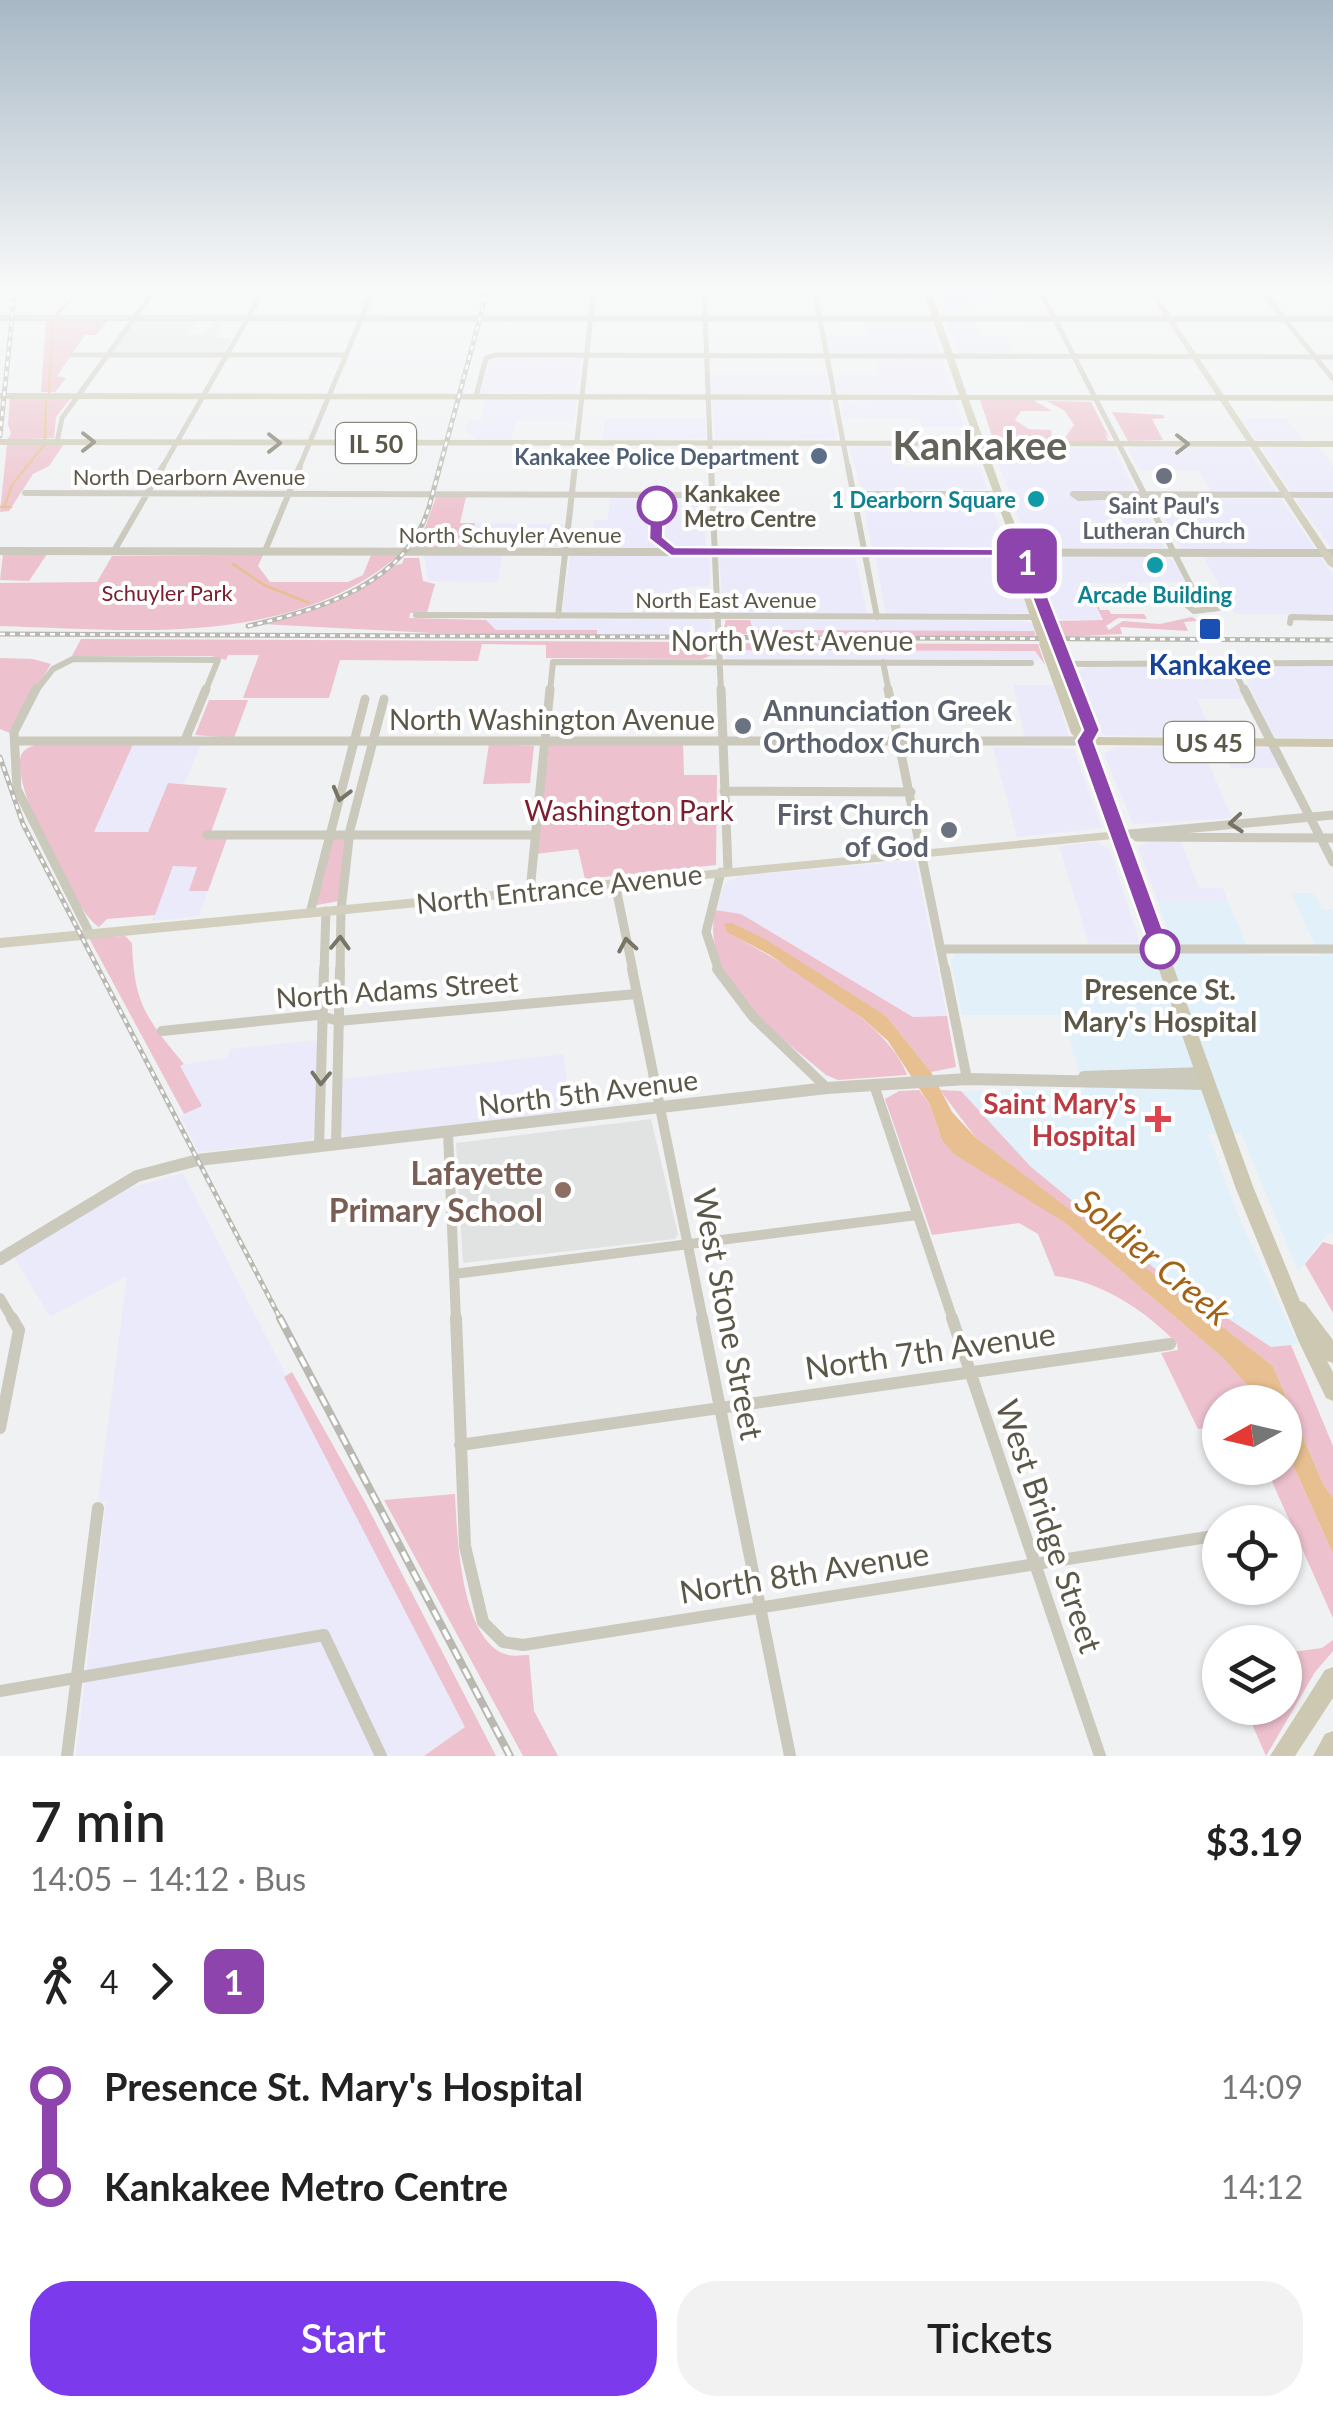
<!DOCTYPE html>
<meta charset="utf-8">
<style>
body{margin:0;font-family:Lato,sans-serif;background:#f2f2f2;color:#222;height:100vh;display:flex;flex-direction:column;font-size:38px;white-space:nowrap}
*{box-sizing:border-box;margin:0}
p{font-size:32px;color:#767676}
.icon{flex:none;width:55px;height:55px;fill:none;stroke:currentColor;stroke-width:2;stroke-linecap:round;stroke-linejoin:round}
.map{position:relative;height:1756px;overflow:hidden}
.panel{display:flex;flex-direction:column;background:#fff;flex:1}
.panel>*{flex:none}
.badge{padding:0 20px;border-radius:15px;font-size:35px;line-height:65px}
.needle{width:65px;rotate:262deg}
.fabs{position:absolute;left:1202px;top:1385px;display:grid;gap:20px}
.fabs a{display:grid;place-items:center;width:100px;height:100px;border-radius:50%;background:#fff;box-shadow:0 2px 8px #0004;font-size:50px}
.map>.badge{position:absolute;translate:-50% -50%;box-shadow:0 0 0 5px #fff}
.legs{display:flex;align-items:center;gap:15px;height:110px;padding:0 30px;font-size:32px}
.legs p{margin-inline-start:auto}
.head{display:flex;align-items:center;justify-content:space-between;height:170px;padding:0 30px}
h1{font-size:55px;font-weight:600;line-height:75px}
.primary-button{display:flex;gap:20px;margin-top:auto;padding:20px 30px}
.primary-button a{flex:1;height:115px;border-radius:40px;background:#7c3aed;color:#fff;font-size:40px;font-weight:600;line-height:115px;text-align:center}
.primary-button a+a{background:#f2f2f2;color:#222}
ul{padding:0 30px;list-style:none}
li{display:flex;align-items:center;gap:35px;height:100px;font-size:38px}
li i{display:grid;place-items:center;width:15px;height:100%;margin:0 12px;background:currentColor}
li i::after{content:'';width:25px;height:25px;margin:-12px;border:8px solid;border-radius:50%;background:#fff}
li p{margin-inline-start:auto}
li:first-child i{background:linear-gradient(#0000 50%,currentColor 0)}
li:last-child i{background:linear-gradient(currentColor 50%,#0000 0)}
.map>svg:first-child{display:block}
.commercial{fill:#ebeafb}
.education{fill:#e1e3e3}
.medical{fill:#e2f0fa}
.green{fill:#edc1cd}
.water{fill:#e7bf91}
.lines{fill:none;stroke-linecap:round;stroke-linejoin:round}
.stream{stroke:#e7bf91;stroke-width:2.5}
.minor-far4{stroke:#cbc8bc;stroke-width:5}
.minor-far3{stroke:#cbc8bc;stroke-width:6}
.minor-far2{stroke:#cbc8bc;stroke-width:9}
.minor-far1{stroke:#cbc8bc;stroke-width:10}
.minor{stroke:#cbc8bc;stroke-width:12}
.tertiary-far2{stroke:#cbc8bc;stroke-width:6}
.tertiary-far1{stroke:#cbc8bc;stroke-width:8}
.tertiary{stroke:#cbc8bc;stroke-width:12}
.secondary{fill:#d2cfbe;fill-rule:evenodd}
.primary{fill:#ccc8b1;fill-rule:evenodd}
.rail-far1-casing{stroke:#b9b9b2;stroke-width:5}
.rail-casing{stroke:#b9b9b2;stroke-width:8}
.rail-far1{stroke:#fff;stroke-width:2.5;stroke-dasharray:5;stroke-linecap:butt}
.rail{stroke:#fff;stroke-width:4;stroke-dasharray:11;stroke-linecap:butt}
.primary-bridge{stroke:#ccc8b1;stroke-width:10}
.oneway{stroke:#787463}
.oneway2{stroke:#787466}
.line-1{fill:#8e44ad;stroke:#fff;stroke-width:2.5}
.service-dot{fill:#5c6f8a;stroke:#fff;stroke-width:4}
.worship-dot{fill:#6b7280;stroke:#fff;stroke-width:4}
.culture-dot{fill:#0f9aa8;stroke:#fff;stroke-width:4}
.stop-1-dot{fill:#fff;stroke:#8e44ad;stroke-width:5}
.transit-dot{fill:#1a4fb4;stroke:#fff;stroke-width:4}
.health-dot{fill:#e0444e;stroke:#fff;stroke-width:4}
.education-dot{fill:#8d6e63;stroke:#fff;stroke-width:4}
.labels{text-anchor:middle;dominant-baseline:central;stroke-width:8;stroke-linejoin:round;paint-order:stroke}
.far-service-label{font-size:22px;font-weight:bold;fill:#4e5e75;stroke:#fff;text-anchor:end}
.far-street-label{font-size:22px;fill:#5c5849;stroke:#fff}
.far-stop-label{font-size:22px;font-weight:bold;fill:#5c5849;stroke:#fff;text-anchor:start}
.far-culture-label{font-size:22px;font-weight:bold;fill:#0d838f;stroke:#fff;text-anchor:end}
.far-worship-label{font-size:22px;font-weight:bold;fill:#5b616d;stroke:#fff}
.far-park-label{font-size:22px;fill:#7a1d2d;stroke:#fff}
.shield{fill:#fff;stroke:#8d8a80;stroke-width:2.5}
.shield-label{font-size:25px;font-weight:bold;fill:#5c5849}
.street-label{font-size:28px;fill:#5c5849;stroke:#fff}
.transit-label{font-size:28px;font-weight:bold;fill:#164399;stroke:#fff}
.worship-label{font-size:28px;font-weight:bold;fill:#5b616d;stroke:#fff;text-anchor:start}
.park-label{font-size:28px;fill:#7a1d2d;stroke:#fff}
.stop-label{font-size:28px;font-weight:bold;fill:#5c5849;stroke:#fff}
.health-label{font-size:28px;font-weight:bold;fill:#be3a42;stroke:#fff;text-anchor:end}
.near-education-label{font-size:32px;font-weight:bold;fill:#785e54;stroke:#fff;text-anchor:end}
.near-street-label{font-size:32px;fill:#5c5849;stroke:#fff}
.near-water-label{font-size:35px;font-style:italic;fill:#a26115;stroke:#fff}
.far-town-label{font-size:40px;font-weight:bold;fill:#64635c;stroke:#fff}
</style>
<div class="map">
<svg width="1333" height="1756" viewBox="0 0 1333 1756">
<rect width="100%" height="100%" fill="#f0f1f2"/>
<!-- commercial -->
<path class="commercial" d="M934,288H986L991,303L968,302L972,317L944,316Z
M865,320L928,321L941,353L830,354L826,336H868Z
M974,320L980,336H1006L1014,355L959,354L947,322Z
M581,358L575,394L480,393L489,358Z
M876,358L941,359L954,394H838L834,375H879Z
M711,375H826L829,393L715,394L711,391Z
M570,399L577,401L574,421H516L511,440H477L464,429L467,420H481L486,400Z
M718,399L828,400L836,439L716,440L712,401Z
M955,400L965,427H922L919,419L844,418L841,401Z
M605,418H705L706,439L603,440Z
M1241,419H1287L1303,441L1256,440Z
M856,446L897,447L903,467H980L987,489L861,490L850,448Z
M1134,446L1247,447L1277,492H1212L1199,471L1139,470L1128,449Z
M999,447H1113L1165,548H1030L993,449Z
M1261,447H1319L1333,466V493L1291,491Z
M610,497L703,498L706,547L592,549L594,520H608Z
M866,497L989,498L1006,547L872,548L862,499Z
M1304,497L1333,498V550L1296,500Z
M1281,499L1315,549H1181L1155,500Z
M475,523L563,524L560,546L469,548Z
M424,555H502L498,582L429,581Z
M705,555L709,557L710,586L687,587L688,613L562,612L570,556Z
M723,555L855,556L867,613H723L719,557Z
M875,556H1007L1029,613L886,614Z
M1043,556L1167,557L1173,560L1185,582L1087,583L1101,620L1053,619L1033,560Z
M1203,556L1320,557L1333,575V615L1235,614Z
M706,619L711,621L712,637L495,630L486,620Z
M750,620L1025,621L1034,624L1036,631L804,633L752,630Z
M724,650L1035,651L1039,661L727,660Z
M1228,666L1243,699H1197L1214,738L1106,735L1096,730L1075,673L1084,667Z
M1240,666H1333V738L1274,737Z
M1013,685H1054L1069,737L1025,738Z
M134,742L201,744L184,785L168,784L148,832H92Z
M993,747L1074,749L1102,828L1017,837Z
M1115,747H1202L1232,818L1133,824L1104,754Z
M1222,747L1270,748L1281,768H1231Z
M1097,842L1110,850L1140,943L1089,944L1059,846Z
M1147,842H1181L1199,888H1223L1228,902H1158L1138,848Z
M915,860L947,1016L914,1017L741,914L715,910L725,883L739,876Z
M173,866L197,867L190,891H208L199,916L152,921Z
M319,1040L315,1135L309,1141L198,1152L180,1116L202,1106L179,1065L228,1058L230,1049Z
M563,1054L571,1111L345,1137L340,1132L342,1079Z
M183,1173L465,1727L424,1756H76L106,1502L98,1501L127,1276L50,1317L13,1256L130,1188Z"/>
<!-- education -->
<path class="education" d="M196,320L186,335H204L215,320H224L214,337L232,338L223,353H111L135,321Z
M651,1119L678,1234L675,1239L463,1263L456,1143Z"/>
<!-- medical -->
<path class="medical" d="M1291,893H1314L1322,909H1333V1234L1328,1233L1298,1271L1241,1133L1208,1134L1241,1223L1298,1344L1272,1347L1164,1276L1031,1167L970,1105L961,1091L1084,1090L1063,1015H962L951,960L956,954L1177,955L1158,902H1228L1251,955L1320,956Z"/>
<!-- green -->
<path class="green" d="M109,319L96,335H85L57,376L66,378L55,392H41L46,320Z
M10,398H66L70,399L56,417L54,438L7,440L11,434L8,424Z
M980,400H1033L1052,411H1021L1015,420L1029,429L1051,430L1052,440L996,441L999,436L993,439Z
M1047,401L1091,402L1110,439L1105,433L1108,441H1063L1074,425L1065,411Z
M1112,412L1163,415L1165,418L1152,419L1163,440L1128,441Z
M7,444H64L49,466L33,474L9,511L0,512Z
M436,497H466L460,523H475L469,548H412L426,525Z
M3,554H47L29,581L0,580Z
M263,555L258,566L270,582H348L363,575L371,555H399C289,648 134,630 0,626V583L97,582L112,556Z
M404,558H419L423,581L435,584L427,613H410L409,618L486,620L496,630H597V636L432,633L261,624C295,615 329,604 361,587C375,580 387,565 402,564Z
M1087,587L1134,590H1099L1100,594L1095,595L1100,610H1109L1111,614H1144L1147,619L1118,618L1106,626L1109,630L1123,621L1160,624L1192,617L1198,621L1184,622L1188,631L1120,627L1122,634L1063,637L1057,621L1103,620Z
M726,620H750L753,630L1034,631L1036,637L729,634L723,631Z
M81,639L692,642L709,645L712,655L702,659L546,658V645L482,644L478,661L340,660L329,698H243L259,655H228L226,660L211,656H72Z
M723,643L1038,644L1045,665L1035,651L724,650Z
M0,658L33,659L51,664L10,733L0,729Z
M209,700H248L234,738L195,735Z
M134,742L94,832H148L168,783L227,788L211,832L229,833L208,891H189L197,867L173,866L155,915L107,919L99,927C74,910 15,791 20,760C21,751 27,748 35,745Z
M489,744L534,746L530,783L483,784Z
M549,744L683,745L684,775H717L716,865L585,879L578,849L536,854Z
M345,837L339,901L317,905L315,902L331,839Z
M715,910L741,914L913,1017L947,1016L956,1067L931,1072L886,1016L727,932C779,961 888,1019 907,1075L838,1080L826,1075C779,1035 700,982 715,910Z
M125,936L132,943C134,1004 146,1018 184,1064L180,1066L202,1106L184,1114L89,938Z
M919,1090L930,1105L942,1140L1064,1222L1223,1358L1262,1402H1220V1426L1198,1429L1161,1353L1178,1350L1177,1344C1147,1311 1100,1281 1055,1276L1038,1234L1019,1223L932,1235L885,1099L899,1091Z
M940,1090L961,1091L1031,1167L1164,1276L1271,1347L1291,1345L1333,1446V1498L1323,1484L1273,1366L1020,1175L976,1138Z
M1323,1242L1333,1245V1313L1305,1264Z
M292,1372L366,1504L496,1756H424L465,1727L284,1377Z
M1285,1447L1333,1554V1618L1266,1468H1285Z
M455,1494C457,1533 460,1638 505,1654C512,1657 522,1655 529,1655L534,1711L558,1756H523L384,1500Z
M1333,1640V1651L1315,1672L1266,1756L1245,1708H1285V1653L1322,1648Z"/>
<!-- water -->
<path class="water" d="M731,923L765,939L886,1016L931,1072L952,1112L976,1138L1273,1366L1323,1484L1333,1498V1554L1285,1447V1402H1262L1223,1358L1064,1222L954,1154L942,1140L930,1105L888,1041L861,1017L770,955L727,932L724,924Z"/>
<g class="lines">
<!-- stream -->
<path class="stream" d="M57,314L81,288
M49,392L53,321
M45,439L46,401
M0,507H11
M4,507L12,485L44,445
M233,564L264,585L309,603"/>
<!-- minor-far4 -->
<path class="minor-far4" d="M704,288L711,468
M814,288L848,468
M1039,288L1131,468
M1259,288L1333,379
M72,355H346
M476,396L486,358L495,355L1333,357
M57,442L62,418L156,288
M162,468L265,288
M299,468L374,288
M574,468L594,288"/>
<!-- minor-far3 -->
<path class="minor-far3" d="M711,466L721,692
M848,466L877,617
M1130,466L1195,594
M25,493L713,495
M852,494H997
M1145,495L1079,498L1073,494L1333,495
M114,551L163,466
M265,551L300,466
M1189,595H1204L1218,602L1219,608L1194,611L1182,601Z
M416,615L1037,617
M558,616L575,466
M1290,623L1291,617L1333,618
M883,662L889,692
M1066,664L1333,663
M1231,664L1245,692
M35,692L53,669L73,659L218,660L205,692
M550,692L553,662L1031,663"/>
<!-- minor-far2 -->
<path class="minor-far2" d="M36,689L14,732L17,789L90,934
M721,689L728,870
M888,689L945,971
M1244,689L1333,862
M185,740L206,689
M18,741H1085
M724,791L911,792
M207,835H533
M1119,835L1333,815
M1137,837L1333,838
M615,883L633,971
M530,891L550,689
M310,913L365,699
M941,949H1333
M324,971L326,911
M340,971L341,910L350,830L384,699
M719,971L706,932L721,872"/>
<!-- minor-far1 -->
<path class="minor-far1" d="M632,969L703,1320
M717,969L753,1017L827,1088
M945,969L967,1079
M162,1031L318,1015L338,1021L636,994
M874,1085L953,1320
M448,1133L456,1320
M336,1145L340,969
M319,1147L324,969
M454,1274L917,1215
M0,1298L13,1320"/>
<!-- minor -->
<path class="minor" d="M456,1318L465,1546L483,1622L503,1642L523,1645L1220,1535
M702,1318L790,1756
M952,1318L1100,1756
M0,1428L19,1330L12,1318
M460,1445L1170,1344
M0,1691L324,1635L381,1756
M67,1756L98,1508"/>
<!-- tertiary-far2 -->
<path class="tertiary-far2" d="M0,318L1333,319"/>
<!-- tertiary-far1 -->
<path class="tertiary-far1" d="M0,551L1333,553"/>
<!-- tertiary -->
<path class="tertiary" d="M1084,1077L1204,1073
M0,1259L137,1176L198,1160L827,1088L967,1079L1208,1084"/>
<!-- secondary -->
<path class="secondary" d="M1146,288H1152L1333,558V568L1328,565Z
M1119,831L1125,835L1123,838L0,948V938Z"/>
<!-- primary -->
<path class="primary" d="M922,288H930L967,395H1333V401L969,400L984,441H1333V447L986,446L1004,498L1062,637L1056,640L1052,639L1036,601L1049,637L1043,640L1037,637L1010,557L1015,550L976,446L0,445V439L975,441L961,400L0,399V393L959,395Z
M1045,641L1051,644L1084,733L1052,644L1058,641L1064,644L1097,731L1093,737L1333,739V747L1093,745L1254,1189L1300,1301L1305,1303L1333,1340V1363L1327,1361L1333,1372V1401L1326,1398L1298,1340L1236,1189L1079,742L1071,733L1039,644Z
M1333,1667V1698L1295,1756H1270L1325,1670Z
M1333,1731V1756H1313L1325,1734Z"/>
<defs>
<path id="rail-far1" d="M0,436L15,288
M248,626C319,610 406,584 429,507L488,288
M0,634L1333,640
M0,757L23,824L281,1320"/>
<path id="rail" d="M280,1318L510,1756"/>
</defs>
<!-- rail-far1 casing -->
<use href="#rail-far1" class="rail-far1-casing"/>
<!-- rail casing -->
<use href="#rail" class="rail-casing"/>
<!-- rail-far1 -->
<use href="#rail-far1" class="rail-far1"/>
<!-- rail -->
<use href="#rail" class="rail"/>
<!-- primary-bridge -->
<path class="primary-bridge" d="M1043,637L1045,644
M1056,637L1058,644"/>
</g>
<!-- one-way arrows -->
<defs><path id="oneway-chevron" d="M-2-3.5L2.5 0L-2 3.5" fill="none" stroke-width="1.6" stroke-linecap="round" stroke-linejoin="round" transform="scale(2.5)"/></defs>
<g class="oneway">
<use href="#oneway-chevron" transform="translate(88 442)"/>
<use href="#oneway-chevron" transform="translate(274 443)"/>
<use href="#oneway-chevron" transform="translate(1182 444)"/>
</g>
<g class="oneway2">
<use href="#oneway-chevron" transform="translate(341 794) rotate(105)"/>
<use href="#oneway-chevron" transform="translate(1236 823) rotate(175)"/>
<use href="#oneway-chevron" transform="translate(340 943) rotate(-88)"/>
<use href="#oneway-chevron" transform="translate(627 945) rotate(-100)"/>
<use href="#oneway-chevron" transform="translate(321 1078) rotate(92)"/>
</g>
<!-- sky -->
<linearGradient id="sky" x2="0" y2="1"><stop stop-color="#a7b8c5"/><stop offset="0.54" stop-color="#f8f9f9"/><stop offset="1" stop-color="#f8f9f9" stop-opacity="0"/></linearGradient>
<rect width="1333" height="534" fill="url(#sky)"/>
<!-- line-1 -->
<path class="line-1" d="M657,502L664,506L663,537L675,547L1025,549L1033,558L1100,730L1094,741L1170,949L1167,954L1160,956L1150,949L1076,741L1083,730L1016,556H671L649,539L650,506Z"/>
<!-- markers -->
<circle class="service-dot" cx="819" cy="456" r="10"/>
<g class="worship-dot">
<circle cx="1164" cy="476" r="10"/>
<circle cx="743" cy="726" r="10"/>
<circle cx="949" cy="830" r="10"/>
</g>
<g class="culture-dot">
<circle cx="1036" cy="499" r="10"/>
<circle cx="1155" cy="565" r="10"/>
</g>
<g class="stop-1-dot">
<circle cx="657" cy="506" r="18"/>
<circle cx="1160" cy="949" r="18"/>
</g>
<rect class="transit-dot" x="1198" y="617" width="24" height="24" rx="5"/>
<path class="health-dot" d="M1153 1104h10v10h10v10h-10v10h-10v-10h-10v-10h10z"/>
<circle class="education-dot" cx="563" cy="1190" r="10"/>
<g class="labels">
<!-- far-service labels -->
<g class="far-service-label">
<text x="799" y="456">Kankakee Police Department</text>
</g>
<!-- far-street labels -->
<g class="far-street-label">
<text x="189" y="476">North Dearborn Avenue</text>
<text x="510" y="534">North Schuyler Avenue</text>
<text x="726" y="599">North East Avenue</text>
</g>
<!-- far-stop labels -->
<g class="far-stop-label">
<text x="684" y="493">Kankakee<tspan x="684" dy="25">Metro Centre</tspan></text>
</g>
<!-- far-culture labels -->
<g class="far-culture-label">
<text x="1016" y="499">1 Dearborn Square</text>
<text x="1155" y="594" text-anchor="middle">Arcade Building</text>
</g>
<!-- far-worship labels -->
<g class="far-worship-label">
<text x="1164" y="505">Saint Paul's<tspan x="1164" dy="25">Lutheran Church</tspan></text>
</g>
<!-- far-park labels -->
<g class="far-park-label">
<text x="167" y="592">Schuyler Park</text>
</g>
<!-- shield labels -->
<g class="shield">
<rect x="336" y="423" width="80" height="40" rx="8"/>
<rect x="1164" y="722" width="90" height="40" rx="8"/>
</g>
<g class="shield-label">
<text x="376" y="443">IL 50</text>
<text x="1209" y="742">US 45</text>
</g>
<!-- street labels -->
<g class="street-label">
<text x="792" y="640">North West Avenue</text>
<text x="552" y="719">North Washington Avenue</text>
<text transform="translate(559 888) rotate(-6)">North Entrance Avenue</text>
<text transform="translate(397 989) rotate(-4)">North Adams Street</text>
<text transform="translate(588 1092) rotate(-7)">North 5th Avenue</text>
</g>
<!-- transit labels -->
<g class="transit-label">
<text x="1210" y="664">Kankakee</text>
</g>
<!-- worship labels -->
<g class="worship-label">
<text x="763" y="710">Annunciation Greek<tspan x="763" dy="32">Orthodox Church</tspan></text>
<text x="929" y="814" text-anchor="end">First Church<tspan x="929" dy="32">of God</tspan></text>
</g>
<!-- park labels -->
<g class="park-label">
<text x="629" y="810">Washington Park</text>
</g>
<!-- stop labels -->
<g class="stop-label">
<text x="1160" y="989">Presence St.<tspan x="1160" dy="32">Mary's Hospital</tspan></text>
</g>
<!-- health labels -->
<g class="health-label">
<text x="1136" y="1103">Saint Mary's<tspan x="1136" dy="32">Hospital</tspan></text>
</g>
<!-- near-education labels -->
<g class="near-education-label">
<text x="543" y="1172">Lafayette<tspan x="543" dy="37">Primary School</tspan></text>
</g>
<!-- near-street labels -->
<g class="near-street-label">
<text transform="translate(729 1314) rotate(79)">West Stone Street</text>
<text transform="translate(930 1350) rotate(-8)">North 7th Avenue</text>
<text transform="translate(1050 1526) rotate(71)">West Bridge Street</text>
<text transform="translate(804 1572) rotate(-9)">North 8th Avenue</text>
</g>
<!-- near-water labels -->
<g class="near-water-label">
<text transform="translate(1154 1256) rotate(40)">Soldier Creek</text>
</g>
<!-- far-town labels -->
<g class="far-town-label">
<text x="980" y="445">Kankakee</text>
</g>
</g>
</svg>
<div class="fabs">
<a><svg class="needle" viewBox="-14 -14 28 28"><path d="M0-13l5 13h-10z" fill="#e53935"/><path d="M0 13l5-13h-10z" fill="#767676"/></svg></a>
<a><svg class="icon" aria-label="locate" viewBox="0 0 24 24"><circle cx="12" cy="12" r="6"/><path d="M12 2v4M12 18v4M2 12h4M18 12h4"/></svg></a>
<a><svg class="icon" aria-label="layers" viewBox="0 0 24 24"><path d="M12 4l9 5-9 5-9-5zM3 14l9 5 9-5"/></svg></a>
</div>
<b class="badge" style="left:1027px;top:561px;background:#8e44ad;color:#fff">1</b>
</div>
<section class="panel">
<div class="head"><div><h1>7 min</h1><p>14:05 – 14:12 · Bus</p></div><b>$3.19</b></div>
<div class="legs"><svg class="icon" aria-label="walk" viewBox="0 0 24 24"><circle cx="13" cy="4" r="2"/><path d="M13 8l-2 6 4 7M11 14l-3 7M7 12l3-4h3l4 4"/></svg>4<svg class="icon" aria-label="forward" viewBox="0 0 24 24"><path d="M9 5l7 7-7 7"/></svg><b class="badge" style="background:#8e44ad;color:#fff">1</b></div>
<ul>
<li><i style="color:#8e44ad"></i><b>Presence St. Mary's Hospital</b><p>14:09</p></li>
<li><i style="color:#8e44ad"></i><b>Kankakee Metro Centre</b><p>14:12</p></li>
</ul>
<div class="primary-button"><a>Start</a><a>Tickets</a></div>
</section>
